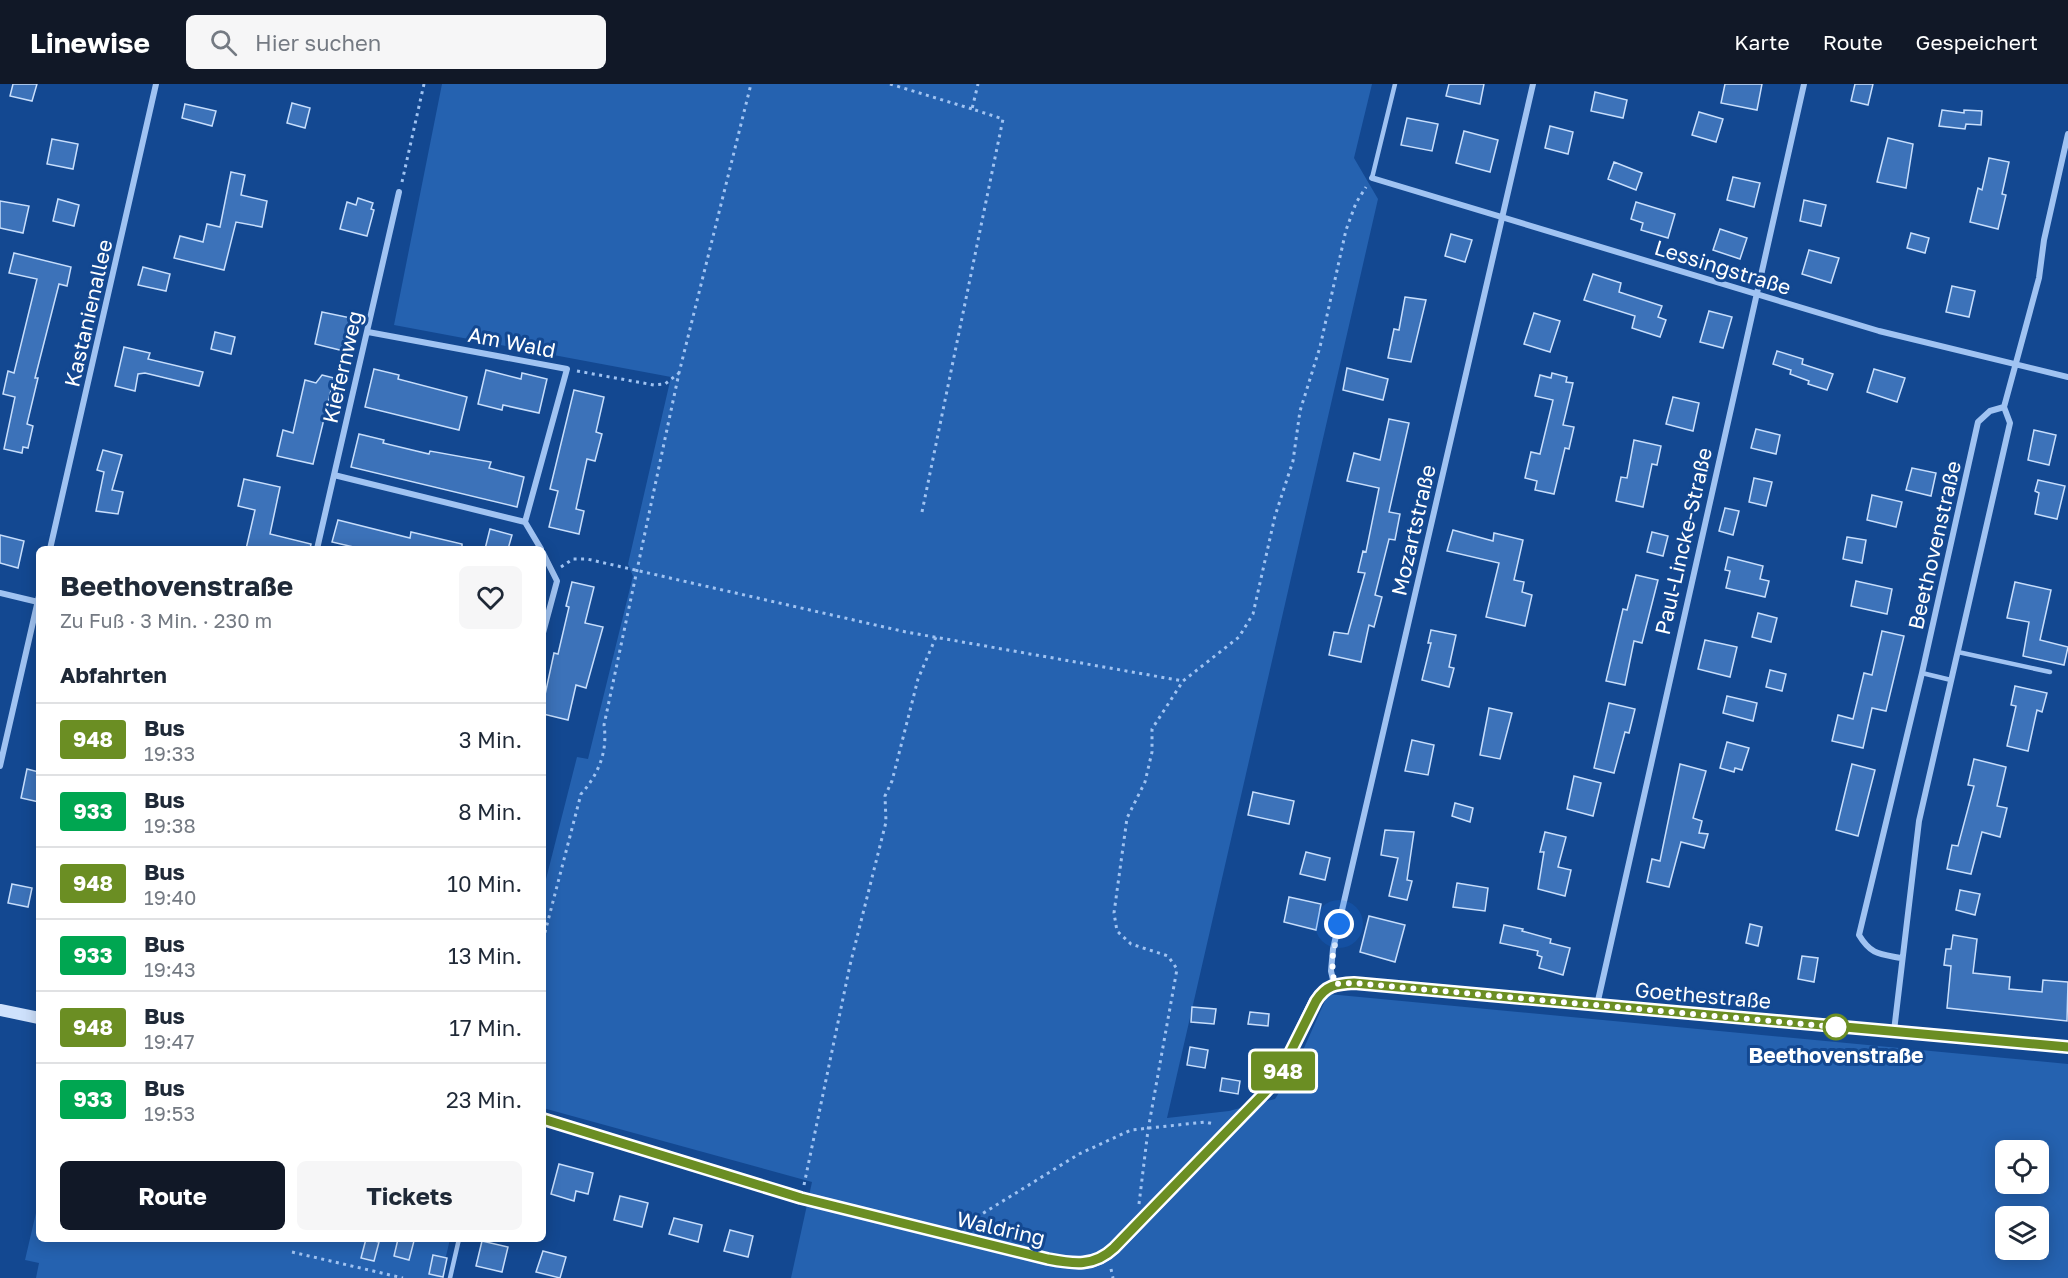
<!DOCTYPE html>
<html lang="de">
<meta charset="utf-8">
<style>
body{margin:0;font-family:"Golos Text",sans-serif;background:#f6f6f7;color:#1f2937;height:100vh;display:flex;flex-direction:column;font-size:22px;white-space:nowrap}
*{box-sizing:border-box;margin:0}
p{font-size:20px;color:#747a83}
.icon{flex:none;width:33px;height:33px;fill:none;stroke:currentColor;stroke-width:2;stroke-linecap:round;stroke-linejoin:round}
.map{position:relative;flex:1;overflow:hidden}
.details{position:absolute;left:36px;top:462px;width:510px;height:696px;display:flex;flex-direction:column;background:#fff;border-radius:9px;box-shadow:0 3px 15px #0003}
.details>*{flex:none}
.badge{padding:0 12px;border-radius:4px;font-size:21px;line-height:39px}
.buttons{position:absolute;left:1995px;top:1056px;display:grid;gap:12px}
.buttons a{display:grid;place-items:center;width:54px;height:54px;border-radius:9px;background:#fff;box-shadow:0 3px 15px #0003;font-size:30px}
.you{position:absolute;width:30px;height:30px;margin:-15px;border:4px solid #fff;border-radius:50%;background:#1a73e8;box-shadow:0 0 0 9px #1a73e833}
.map>.badge{position:absolute;translate:-50% -50%;box-shadow:0 0 0 3px #fff}
h2{padding:0 24px;font-size:22px;line-height:54px}
.round{display:grid;place-items:center;flex:none;width:63px;height:63px;border-radius:9px;background:#f6f6f7}
.head{display:flex;align-items:center;justify-content:space-between;height:102px;padding:0 24px}
h1{font-size:28px;font-weight:700;line-height:45px}
.primary-button{display:flex;gap:12px;margin-top:auto;padding:12px 24px}
.primary-button a{flex:1;height:69px;border-radius:9px;background:#111827;color:#fff;font-size:24px;font-weight:700;line-height:69px;text-align:center}
.primary-button a+a{background:#f6f6f7;color:#1f2937}
ul{padding:0;list-style:none}
li{display:flex;align-items:center;gap:18px;height:72px;padding:0 24px;border-top:2px solid #e0e1e3}
li div{flex:1}
li b{display:block;font-size:22px}
li em{font-style:normal}
li .badge{min-width:66px;font-weight:700;text-align:center}
header{display:flex;align-items:center;gap:36px;box-sizing:border-box;height:84px;padding:0 30px;background:#111827;color:#fff}
header strong{font-size:28px}
nav{display:flex;gap:33px;margin-inline-start:auto;font-size:21px}
.search{width:420px;height:54px;background:#f6f6f7;display:flex;align-items:center;gap:15px;box-sizing:border-box;padding:0 21px;border-radius:9px;color:#747a83;font-size:22px}
.map>svg:first-child{display:block}
.green{fill:#2562b0;fill-rule:evenodd}
.building{fill:#3c72b9;stroke:#c7defc;stroke-width:1.5}
.lines{fill:none;stroke-linecap:round;stroke-linejoin:round}
.path{stroke:#a0c3f2;stroke-width:3;stroke-dasharray:3 4.5;stroke-linecap:butt}
.lane{stroke:#a0c3f2;stroke-width:4.5}
.street{stroke:#a0c3f2;stroke-width:6}
.secondary{stroke:#cee1fc;stroke-width:12}
.line-casing{stroke:#fff;stroke-width:14}
.line{stroke:#6b8e23;stroke-width:9}
.walk{stroke:#fff;stroke-width:6;stroke-dasharray:0 10.8}
.stop-dot{fill:#fff;stroke:#6b8e23;stroke-width:3}
.labels{text-anchor:middle;dominant-baseline:central;stroke-width:6;stroke-linejoin:round;paint-order:stroke}
.street-label{font-size:21px;fill:#fff;stroke:#134891}
.stop-label{font-size:21px;font-weight:bold;fill:#fff;stroke:#134891}
</style>
<header>
<strong>Linewise</strong>
<div class="search"><svg class="icon" aria-label="search" viewBox="0 0 24 24"><circle cx="10" cy="10" r="6"/><path d="M15 15l6 6"/></svg>Hier suchen</div>
<nav><a>Karte</a><a>Route</a><a>Gespeichert</a></nav>
</header>
<div class="map">
<svg width="2068" height="1194" viewBox="0 0 2068 1194">
<rect width="100%" height="100%" fill="#134891"/>
<!-- green -->
<path class="green" d="M442,0H1372L1354,74L1378,115L1167,1034L1229,1027L1275,1015L1296,982L1328,910L2068,980V1194H791L812,1098L543,1024V807L577,673L588,675L633,492L628,480L671,293L394,241ZM2006,1066H2038V1100H2006ZM2006,1132H2038V1166H2006Z
M39,1116V1155H450L441,1194H36L39,1179L25,1176Z"/>
<!-- building -->
<path class="building" d="M13,0H37L32,17L10,12Z
M1449,0H1484L1480,20L1446,12Z
M1725,0H1762L1757,26L1721,19Z
M1855,0H1873L1868,21L1851,17Z
M1595,8L1627,16L1623,34L1591,27Z
M292,19L310,24L305,44L287,39Z
M185,20L216,27L212,42L182,34Z
M1942,26L1964,29V26L1982,27L1981,41L1966,40L1965,45L1939,42Z
M1699,28L1723,35L1716,58L1692,51Z
M1407,34L1438,40L1432,67L1401,61Z
M1550,42L1573,48L1568,70L1545,64Z
M1464,47L1498,56L1490,88L1456,79Z
M1888,54L1913,60L1906,104L1877,98Z
M52,55L78,60L73,85L47,80Z
M1989,74L2009,78L2002,110L2006,111L1998,145L1970,138L1978,104L1982,106Z
M1614,78L1642,89L1636,106L1608,95Z
M231,88L245,91L241,111L267,117L262,143L236,138L224,186L174,174L180,152L203,158L207,140L220,143Z
M1733,93L1760,99L1754,123L1727,116Z
M358,114L373,119L371,125L374,126L367,152L340,145L347,118L356,121Z
M58,115L79,121L74,142L53,137Z
M1804,116L1826,121L1821,142L1800,137Z
M0,117L29,122L23,149L0,144Z
M1636,118L1675,130L1668,154L1641,146L1643,139L1631,135Z
M1720,145L1747,154L1740,175L1713,166Z
M1911,149L1929,154L1925,169L1907,164Z
M1451,150L1472,156L1465,178L1445,172Z
M1809,166L1839,174L1831,199L1802,190Z
M14,169L71,183L67,202L59,200L35,294H38L27,340L33,342L28,364L23,363L22,369L4,365L15,313L3,310L8,287L14,289L37,195L9,189Z
M143,183L170,190L166,207L138,201Z
M1593,190L1621,199L1619,208L1662,222L1658,233L1666,236L1660,253L1632,244L1635,232L1584,216Z
M1952,202L1975,207L1969,233L1946,228Z
M1405,213L1426,216L1411,278L1388,274L1394,245L1399,246Z
M1709,227L1732,233L1723,264L1700,258Z
M322,228L351,234L344,267L315,260Z
M1534,229L1560,237L1550,268L1524,260Z
M215,248L235,253L231,270L211,265Z
M124,263L150,269L148,275L203,288L199,302L145,289L138,290L135,307L115,302Z
M1777,267L1803,275L1802,280L1833,290L1827,306L1808,300L1809,297L1790,290L1791,286L1773,280Z
M1347,284L1388,295L1383,316L1343,306Z
M374,285L399,291L398,295L467,313L459,346L365,323Z
M1874,285L1905,294L1897,318L1867,308Z
M486,286L521,295L522,289L547,295L539,329L503,321L502,326L478,320Z
M1552,289L1567,293L1566,298L1573,299L1563,341L1574,343L1569,365L1565,364L1554,410L1535,406L1537,397L1525,394L1531,368L1540,370L1553,316L1535,312L1540,291L1551,294Z
M322,291L334,294L313,380L277,372L283,346L293,349L305,296L316,299Z
M574,306L604,313L596,348L602,350L595,377L587,375L576,425L584,427L579,450L549,443L558,407L550,405Z
M1673,313L1699,319L1693,347L1666,340Z
M1389,335L1409,339L1389,428L1400,430L1395,456L1389,455L1375,511L1382,513L1374,543L1369,541L1361,578L1329,571L1334,548L1348,550L1365,489L1358,488L1363,467L1366,468L1379,404L1347,397L1354,369L1380,376Z
M1756,345L1780,351L1776,370L1751,364Z
M2034,346L2056,351L2049,381L2028,376Z
M359,350L384,356L383,359L429,370L430,367L491,378L489,384L524,393L517,423L351,383Z
M1634,356L1661,362L1657,381L1652,380L1643,423L1616,417L1621,393L1627,394Z
M103,366L122,371L112,406L123,408L118,430L96,427L104,388L97,386Z
M1912,384L1936,389L1931,412L1906,406Z
M1754,394L1772,398L1766,422L1749,418Z
M244,395L280,403L270,450L311,460L310,465H246L255,426L238,422Z
M2038,396L2065,402L2057,435L2035,430L2039,409L2035,407Z
M1872,411L1902,418L1896,443L1867,436Z
M1725,424L1739,427L1733,451L1719,447Z
M338,436L410,454L411,448L462,460V465H362L332,458Z
M490,445L512,451L508,465H485Z
M1453,446L1493,457L1494,449L1523,456L1514,496L1524,498L1522,508L1532,511L1525,542L1486,533L1499,479L1447,467Z
M1652,448L1668,452L1663,472L1647,468Z
M0,451L24,457L18,484L0,479Z
M1847,453L1866,456L1862,479L1843,475Z
M1728,473L1763,482L1760,495L1769,497L1765,513L1726,504L1730,487L1725,486Z
M1636,491L1658,496L1642,559L1634,557L1625,601L1606,597L1623,525L1627,526Z
M1856,497L1892,505L1887,530L1851,522Z
M572,498L594,503L585,539L603,543L586,604L576,601L568,636L543,630V620L554,569L558,570L569,523L566,522Z
M2015,498L2051,506L2040,556L2068,563L2064,581L2023,572L2029,538L2007,534Z
M1758,529L1777,534L1771,558L1752,553Z
M1431,546L1456,551L1449,583L1454,584L1449,603L1422,596L1431,559H1428Z
M1882,547L1904,552L1886,627L1872,624L1863,664L1832,657L1838,631L1853,635L1864,589L1872,591Z
M1705,556L1737,563L1730,593L1698,585Z
M1770,586L1786,590L1782,607L1766,603Z
M2015,602L2047,609L2042,628L2037,626L2028,667L2007,662L2016,622L2011,621Z
M1727,612L1757,619L1753,637L1723,629Z
M1609,619L1635,625L1629,649L1625,648L1614,689L1594,684Z
M1489,624L1512,629L1500,675L1480,671Z
M1412,656L1434,661L1428,691L1405,687Z
M1727,658L1749,664L1742,686L1735,684L1734,688L1720,684Z
M1974,675L2006,683L1997,722L2007,724L2000,753L1982,748L1971,790L1947,785L1952,761L1958,762L1974,702L1968,701Z
M1680,680L1706,687L1693,734L1702,737L1699,749L1708,750L1704,764L1681,758L1669,803L1647,798L1652,775L1660,777Z
M1852,680L1875,686L1858,752L1836,746Z
M27,685L39,688V718L21,714Z
M1574,692L1601,699L1593,732L1567,725Z
M1253,708L1294,717L1289,740L1248,731Z
M1455,719L1473,724L1470,738L1452,732Z
M1385,746L1414,748L1407,796L1412,797L1407,816L1389,812L1398,774L1381,771Z
M1545,748L1566,753L1558,783L1571,786L1565,812L1538,805L1544,768H1540Z
M1306,768L1330,774L1325,796L1300,790Z
M1457,799L1488,804L1485,827L1453,823Z
M12,800L32,804L28,823L8,819Z
M1960,806L1980,810L1975,831L1956,826Z
M1289,813L1321,820L1316,846L1284,838Z
M1369,832L1405,841L1395,878L1360,868Z
M1750,840L1762,843L1758,862L1746,859Z
M1504,841L1523,845L1522,847L1551,855L1550,859L1570,864L1563,891L1539,884L1542,873L1537,871L1538,867L1500,859Z
M1953,851L1977,855L1973,889L2010,893L2009,905L2042,908L2043,896L2068,898L2067,937L1947,924L1951,882L1944,881L1946,865H1951Z
M1802,872L1818,874L1814,898L1798,895Z
M1192,923L1216,925L1214,940L1191,938Z
M1250,928L1269,930L1268,942L1248,940Z
M1190,963L1208,966L1205,984L1187,981Z
M1222,994L1240,997L1238,1010L1220,1007Z
M559,1080L593,1089L588,1110L576,1107L574,1117L551,1110Z
M620,1112L648,1119L642,1143L614,1136Z
M674,1134L702,1141L698,1158L669,1150Z
M730,1146L753,1152L748,1173L724,1167Z
M366,1155L379,1158L374,1177L361,1174Z
M398,1155L414,1157L409,1176L394,1172Z
M482,1157L508,1163L502,1188L476,1182Z
M543,1167L566,1173L560,1194L536,1188Z
M433,1171L447,1174L443,1193L429,1190Z"/>
<g class="lines">
<!-- path -->
<path class="path" d="M890,0L972,25
M402,98L424,0
M577,287L654,301L665,300L679,289
M922,428L1003,35L972,25L978,0
M561,483L573,475H587L906,548L1183,597
M543,856L581,710C598,691 608,668 604,641L679,289L751,0
M804,1101L850,881L886,738L885,712L892,697L918,595L936,553
M1139,1120L1148,1046L1177,885L1168,872L1131,860L1117,847L1114,829L1127,734L1145,698L1152,668V645L1183,597L1239,553L1253,530L1275,432L1293,377L1300,327L1320,263L1346,146L1356,119L1366,103
M964,1141L1079,1070L1131,1046L1205,1038L1214,1040
M292,1168L403,1194
M1111,1185L1113,1194"/>
<!-- lane -->
<path class="lane" d="M1372,94L1395,0
M1958,568L2050,588
M1922,589L1951,596
M450,1194L459,1155"/>
<!-- street -->
<path class="street" d="M1372,94L1879,247L2068,293
M368,248L567,285L525,438L541,465
M334,391L525,438
M50,465L156,0
M317,465L399,108
M543,469L557,497L543,549
M0,509L38,518
M0,682L39,512
M1901,874C1880,870 1871,871 1859,851L1922,589L1978,338L1990,327L2004,323
M1334,900L1331,887L1333,865L1533,0
M1597,921L1804,0
M1894,947L1919,737L2010,339L2004,323L2039,194L2044,156L2068,50"/>
<!-- secondary -->
<path class="secondary" d="M0,926L39,934
M543,1035L801,1114L1048,1175C1076,1180 1093,1184 1115,1164L1276,997L1315,917C1326,901 1337,900 1355,899L2068,963"/>
</g>
<g class="lines">
<defs>
<path id="line" d="M543,1035L801,1114L1048,1175C1074,1180 1094,1183 1114,1164L1276,997L1316,917C1326,901 1336,900 1354,899L2068,963"/>
</defs>
<!-- line casing -->
<use href="#line" class="line-casing"/>
<!-- line -->
<use href="#line" class="line"/>
<!-- walk -->
<path class="walk" d="M1339,840L1332,876L1334,900L1354,899L1836,943"/>
</g>
<!-- markers -->
<circle class="stop-dot" cx="1836" cy="943" r="12"/>
<g class="labels">
<!-- street labels -->
<g class="street-label">
<text transform="translate(1723 183) rotate(17)">Lessingstraße</text>
<text transform="translate(88 229) rotate(-77)">Kastanienallee</text>
<text transform="translate(512 258) rotate(11)">Am Wald</text>
<text transform="translate(342 283) rotate(-77)">Kiefernweg</text>
<text transform="translate(1413 446) rotate(-77)">Mozartstraße</text>
<text transform="translate(1683 457) rotate(-77)">Paul-Lincke-Straße</text>
<text transform="translate(1934 461) rotate(-77)">Beethovenstraße</text>
<text transform="translate(1703 911) rotate(5)">Goethestraße</text>
<text transform="translate(1001 1144) rotate(13)">Waldring</text>
</g>
<!-- stop labels -->
<g class="stop-label">
<text x="1836" y="971">Beethovenstraße</text>
</g>
</g>
</svg>
<div class="buttons">
<a><svg class="icon" aria-label="locate" viewBox="0 0 24 24"><circle cx="12" cy="12" r="6"/><path d="M12 2v4M12 18v4M2 12h4M18 12h4"/></svg></a>
<a><svg class="icon" aria-label="layers" viewBox="0 0 24 24"><path d="M12 4l9 5-9 5-9-5zM3 14l9 5 9-5"/></svg></a>
</div>
<div class="you" style="left:1339px;top:840px"></div>
<b class="badge" style="left:1283px;top:987px;background:#6b8e23;color:#fff">948</b>
<section class="details">
<div class="head"><div><h1>Beethovenstraße</h1><p>Zu Fuß · 3 Min. · 230 m</p></div><a class="round"><svg class="icon" aria-label="heart" viewBox="0 0 24 24"><path d="M12 20l-8-8c-3-5 5-10 8-4 3-6 11-1 8 4z"/></svg></a></div>
<h2>Abfahrten</h2>
<ul>
<li><span class="badge" style="background:#6b8e23;color:#fff">948</span><div><b>Bus</b><p>19:33</p></div><em>3 Min.</em></li>
<li><span class="badge" style="background:#00a651;color:#fff">933</span><div><b>Bus</b><p>19:38</p></div><em>8 Min.</em></li>
<li><span class="badge" style="background:#6b8e23;color:#fff">948</span><div><b>Bus</b><p>19:40</p></div><em>10 Min.</em></li>
<li><span class="badge" style="background:#00a651;color:#fff">933</span><div><b>Bus</b><p>19:43</p></div><em>13 Min.</em></li>
<li><span class="badge" style="background:#6b8e23;color:#fff">948</span><div><b>Bus</b><p>19:47</p></div><em>17 Min.</em></li>
<li><span class="badge" style="background:#00a651;color:#fff">933</span><div><b>Bus</b><p>19:53</p></div><em>23 Min.</em></li>
</ul>
<div class="primary-button"><a>Route</a><a>Tickets</a></div>
</section>
</div>
